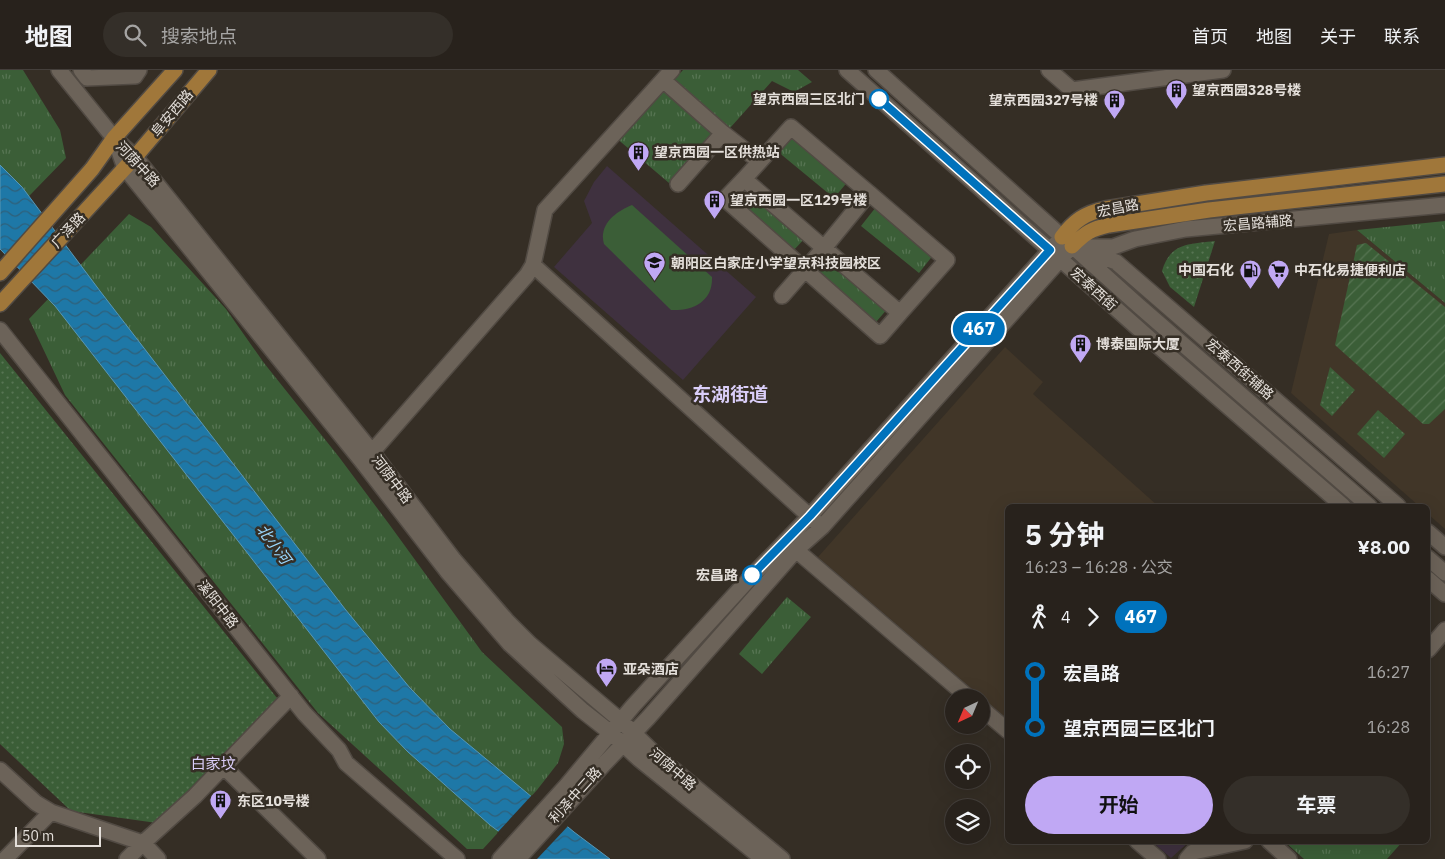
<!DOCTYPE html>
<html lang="zh">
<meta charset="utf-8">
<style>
body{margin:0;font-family:"IBM Plex Sans","Noto Sans SC",sans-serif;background:#342f29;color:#f1f3f6;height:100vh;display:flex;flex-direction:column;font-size:19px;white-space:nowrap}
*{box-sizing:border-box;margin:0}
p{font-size:16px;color:#a5a4a3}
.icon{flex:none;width:28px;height:28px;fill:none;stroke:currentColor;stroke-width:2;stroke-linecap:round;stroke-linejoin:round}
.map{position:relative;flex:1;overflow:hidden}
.sheet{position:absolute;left:1005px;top:434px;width:425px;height:340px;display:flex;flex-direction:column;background:#28221c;border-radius:8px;box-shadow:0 5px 20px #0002,0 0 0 1px #443f3b}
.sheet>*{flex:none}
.badge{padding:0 10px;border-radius:16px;font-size:18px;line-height:32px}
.needle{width:32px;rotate:224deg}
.controls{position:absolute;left:945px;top:619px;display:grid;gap:10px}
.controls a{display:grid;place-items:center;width:45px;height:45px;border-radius:50%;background:#28221c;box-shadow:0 5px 20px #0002,0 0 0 1px #443f3b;font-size:25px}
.scale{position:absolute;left:15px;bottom:12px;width:86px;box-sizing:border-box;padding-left:5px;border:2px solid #e4dfda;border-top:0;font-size:14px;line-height:18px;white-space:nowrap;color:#e4dfda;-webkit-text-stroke:4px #352e25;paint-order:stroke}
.map>.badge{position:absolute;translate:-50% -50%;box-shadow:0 0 0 2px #fff}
.legs{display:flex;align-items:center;gap:8px;height:55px;padding:0 20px;font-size:16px}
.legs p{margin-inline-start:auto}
.overview{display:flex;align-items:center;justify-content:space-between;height:85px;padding:0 20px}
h1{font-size:28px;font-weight:700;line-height:38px}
.cta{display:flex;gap:10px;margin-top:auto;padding:10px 20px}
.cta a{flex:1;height:58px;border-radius:30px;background:#c0a8f4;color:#111;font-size:20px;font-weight:700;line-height:58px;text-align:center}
.cta a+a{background:#342f29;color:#f1f3f6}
ul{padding:0 20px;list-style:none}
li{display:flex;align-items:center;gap:18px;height:55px;font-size:19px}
li i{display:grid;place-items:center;width:8px;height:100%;margin:0 6px;background:currentColor}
li i::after{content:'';width:12px;height:12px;margin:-6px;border:4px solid;border-radius:50%;background:#28221c}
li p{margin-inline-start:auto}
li:first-child i{background:linear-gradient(#0000 50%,currentColor 0)}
li:last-child i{background:linear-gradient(currentColor 50%,#0000 0)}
header{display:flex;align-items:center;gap:30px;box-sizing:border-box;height:70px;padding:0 25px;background:#28221c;border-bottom:1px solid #443f3b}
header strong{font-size:24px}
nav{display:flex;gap:28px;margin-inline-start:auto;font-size:18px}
.search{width:350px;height:45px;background:#342f29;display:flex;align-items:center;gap:12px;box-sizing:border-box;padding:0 18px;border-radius:28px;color:#a5a4a3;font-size:19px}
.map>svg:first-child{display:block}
.built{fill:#413628}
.education{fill:#3f313f}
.grass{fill:url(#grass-dots)}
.park{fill:url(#park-tufts)}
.garden{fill:url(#garden-furrows)}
.pitch{fill:#3b5e37}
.water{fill:url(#water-waves);stroke:#5997b6}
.pier{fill:#352e25}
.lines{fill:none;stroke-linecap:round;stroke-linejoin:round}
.minor-casing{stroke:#514a43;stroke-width:18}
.major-casing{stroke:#514a43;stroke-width:18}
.minor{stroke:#6c6359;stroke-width:15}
.major{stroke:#a0773a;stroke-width:15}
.line-1-casing{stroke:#fff;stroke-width:11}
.line-1{stroke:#0072bc;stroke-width:8}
.stop-1-dot{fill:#fff;stroke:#0072bc;stroke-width:2.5}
.labels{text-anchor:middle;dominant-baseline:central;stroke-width:5;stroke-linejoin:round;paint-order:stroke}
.poi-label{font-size:14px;font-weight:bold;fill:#e4dfda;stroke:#352e25;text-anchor:start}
.stop-label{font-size:14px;font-weight:bold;fill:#e4dfda;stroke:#352e25;text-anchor:end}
.street-label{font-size:14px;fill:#e4dfda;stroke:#352e25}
.water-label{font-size:15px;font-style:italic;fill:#9ad8ff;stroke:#352e25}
.neighbourhood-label{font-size:15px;fill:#dacef9;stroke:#352e25}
.district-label{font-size:19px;font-weight:bold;fill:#dacef9;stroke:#352e25}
</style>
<header>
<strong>地图</strong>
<div class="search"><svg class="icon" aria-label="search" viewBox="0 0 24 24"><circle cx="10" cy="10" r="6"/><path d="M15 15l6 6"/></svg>搜索地点</div>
<nav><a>首页</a><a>地图</a><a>关于</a><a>联系</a></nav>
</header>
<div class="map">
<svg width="1445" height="789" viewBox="0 0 1445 789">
<defs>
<pattern id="grass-dots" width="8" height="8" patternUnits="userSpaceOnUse" patternTransform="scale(1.25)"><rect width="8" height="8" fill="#3b5e37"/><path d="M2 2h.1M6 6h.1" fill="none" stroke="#577553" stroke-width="1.8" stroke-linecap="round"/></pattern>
<pattern id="park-tufts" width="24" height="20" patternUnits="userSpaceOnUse" patternTransform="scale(1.25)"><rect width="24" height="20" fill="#3b5e37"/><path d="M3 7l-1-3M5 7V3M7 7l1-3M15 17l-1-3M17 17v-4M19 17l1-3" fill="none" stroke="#577553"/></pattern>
<pattern id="garden-furrows" width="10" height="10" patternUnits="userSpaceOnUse" patternTransform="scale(1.25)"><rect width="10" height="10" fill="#3b5e37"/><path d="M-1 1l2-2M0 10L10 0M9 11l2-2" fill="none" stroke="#577553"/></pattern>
<pattern id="water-waves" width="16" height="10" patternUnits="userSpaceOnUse" patternTransform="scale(1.25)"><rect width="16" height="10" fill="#1e78a7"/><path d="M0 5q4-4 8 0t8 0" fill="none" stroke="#2f6079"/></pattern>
</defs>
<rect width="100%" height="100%" fill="#352e25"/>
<!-- built -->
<path class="built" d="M1357,160L1445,233V459L1428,444V436H1419L1291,323L1329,164Z
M1005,277L1043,312L1033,324L1158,436H1008L1007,649L818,487Z"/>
<!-- education -->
<path class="education" d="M607,96L756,227L683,310L554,197L592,153L584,131L594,112Z
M1151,771H1190L1171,788Z"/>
<!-- grass -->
<path class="grass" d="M1215,171L1194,237L1170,217L1162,201C1170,173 1189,174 1215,171Z
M0,283L277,628L157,753L71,741L0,674Z
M1330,297L1355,320L1332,346L1320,335Z
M1378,340L1405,364L1384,388L1357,364Z"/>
<!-- park -->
<path class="park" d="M0,0H23L60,60L66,88L0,156Z
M683,0H798L812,12L794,22L772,11L730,58L673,11Z
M656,22H665L713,65L669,113L615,67Z
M792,62L850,109L834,128L777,81Z
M753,122L806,167L793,181L741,136Z
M876,137L934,184L919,203L861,156Z
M129,144L151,157L226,239L264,293L339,387L389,454L482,582L562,657L564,674L558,693L537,720L483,779H467L318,643L65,325L29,249Z
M1445,151V233L1357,160Z
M831,187L889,237L876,252L818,202Z
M787,527L811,547L762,604L739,584Z
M1284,771H1403L1387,789H1304Z"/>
<!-- garden -->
<path class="garden" d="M1366,173L1445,237V339L1429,354H1423L1335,275L1357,175Z"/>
<!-- pitch -->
<path class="pitch" d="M632,135L712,207C713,232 692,241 671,240L604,174C598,154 617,141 632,135Z"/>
<!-- water -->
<path class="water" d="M0,95L22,117L100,221L345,539L410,618L450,659L574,762L610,789H536L490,755L408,682L379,652L55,236L0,179Z"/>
<!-- pier -->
<path class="pier" d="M532,725L569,755L537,789H532L497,763Z"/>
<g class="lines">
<defs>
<path id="minor" d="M59,0L114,68L135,87L372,382L454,490L506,550L530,574L621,651L656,685L782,789
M81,0L87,8L135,6L139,0
M847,0L1157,275L1343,436
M876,0L1139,236L1369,436
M1049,0L1072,20L1223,0
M663,10L723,63L759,91
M791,57L869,123L824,178L744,109Z
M115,70L125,98L361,390L447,501L510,574L583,641L611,663L639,689L763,789
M744,109L725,129L880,266L900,243
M678,114L723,63
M1086,177H1113L1135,169L1186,159L1445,135
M1081,179L1116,192L1398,436
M533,195L817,453
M782,226L824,178L900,243L947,190L869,123
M0,260L304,643L339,680L346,693L457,789
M372,382L527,205L533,195L545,140L672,0
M1428,462L1445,477
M796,480L969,628
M1428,488L1445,503
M1428,509L1445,524
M1428,580L1445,560
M981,638L1008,661
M224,697L318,789
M0,700L36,733L51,742L143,773L195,726L291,626
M1137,771L1158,789
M1269,771L1289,789
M5,789L51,742
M127,789L143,773L158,789
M500,789L567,715L633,636L750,508L810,446L1062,167
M518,789L605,693L648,648L796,480L822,457L1072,176
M1187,789L1193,782L1245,771"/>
<path id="major" d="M1062,167C1074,151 1085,143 1105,139L1206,123L1445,95
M1072,176C1085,163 1091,159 1109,155L1209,140L1445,114
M0,203L92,99L114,68L175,0
M0,234L135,87L209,0"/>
</defs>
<!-- minor casing -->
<use href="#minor" class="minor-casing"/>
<!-- major casing -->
<use href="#major" class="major-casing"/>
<!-- minor -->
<use href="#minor" class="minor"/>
<!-- major -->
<use href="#major" class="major"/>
</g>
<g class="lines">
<defs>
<path id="line-1" d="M752,505L810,446L1050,180L879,29"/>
</defs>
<!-- line-1 casing -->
<use href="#line-1" class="line-1-casing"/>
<!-- line-1 -->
<use href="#line-1" class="line-1"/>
</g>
<!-- icons -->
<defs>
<symbol id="building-pin" viewBox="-11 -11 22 30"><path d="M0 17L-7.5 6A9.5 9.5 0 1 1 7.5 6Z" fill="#c0a8f4" stroke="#352e25"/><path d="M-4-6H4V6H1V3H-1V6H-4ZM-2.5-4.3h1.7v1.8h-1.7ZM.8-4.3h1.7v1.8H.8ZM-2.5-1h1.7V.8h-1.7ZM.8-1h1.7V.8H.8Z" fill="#111"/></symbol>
<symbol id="school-pin" viewBox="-11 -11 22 30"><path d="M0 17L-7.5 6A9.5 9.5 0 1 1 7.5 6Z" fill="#c0a8f4" stroke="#352e25"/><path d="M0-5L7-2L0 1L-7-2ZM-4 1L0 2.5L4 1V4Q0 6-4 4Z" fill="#111"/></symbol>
<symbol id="fuel-pin" viewBox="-11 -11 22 30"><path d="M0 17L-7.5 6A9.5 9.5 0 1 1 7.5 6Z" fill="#c0a8f4" stroke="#352e25"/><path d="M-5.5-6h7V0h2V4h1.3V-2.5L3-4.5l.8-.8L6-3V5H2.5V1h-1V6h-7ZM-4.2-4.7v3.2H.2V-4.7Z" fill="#111"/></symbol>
<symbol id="supermarket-pin" viewBox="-11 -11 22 30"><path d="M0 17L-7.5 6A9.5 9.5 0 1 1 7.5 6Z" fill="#c0a8f4" stroke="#352e25"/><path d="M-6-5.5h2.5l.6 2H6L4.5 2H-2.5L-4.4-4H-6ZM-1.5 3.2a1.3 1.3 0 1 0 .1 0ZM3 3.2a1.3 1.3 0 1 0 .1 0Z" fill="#111"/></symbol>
<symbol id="hotel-pin" viewBox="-11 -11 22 30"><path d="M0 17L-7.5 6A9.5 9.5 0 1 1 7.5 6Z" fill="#c0a8f4" stroke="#352e25"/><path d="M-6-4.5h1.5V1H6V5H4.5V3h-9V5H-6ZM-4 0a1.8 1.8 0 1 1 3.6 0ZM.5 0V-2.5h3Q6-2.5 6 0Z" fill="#111"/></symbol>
</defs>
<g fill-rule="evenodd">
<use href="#building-pin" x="1164" y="8" width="25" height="34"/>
<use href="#building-pin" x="1102" y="18" width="25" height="34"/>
<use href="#building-pin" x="626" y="70" width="25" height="34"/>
<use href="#building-pin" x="702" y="118" width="25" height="34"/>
<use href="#school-pin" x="642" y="180" width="25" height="34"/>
<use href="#fuel-pin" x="1238" y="188" width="25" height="34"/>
<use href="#supermarket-pin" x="1266" y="188" width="25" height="34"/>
<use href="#building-pin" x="1068" y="262" width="25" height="34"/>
<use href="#hotel-pin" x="594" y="586" width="25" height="34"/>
<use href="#building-pin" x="208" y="718" width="25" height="34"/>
</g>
<!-- markers -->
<g class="stop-1-dot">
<circle cx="879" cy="29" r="9"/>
<circle cx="752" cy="505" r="9"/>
</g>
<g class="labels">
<!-- poi labels -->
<g class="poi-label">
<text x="1192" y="20">望京西园328号楼</text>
<text x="1098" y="30" text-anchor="end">望京西园327号楼</text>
<text x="654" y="82">望京西园一区供热站</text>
<text x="730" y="130">望京西园一区129号楼</text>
<text x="671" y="193">朝阳区白家庄小学望京科技园校区</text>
<text x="1234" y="200" text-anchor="end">中国石化</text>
<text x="1294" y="200">中石化易捷便利店</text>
<text x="1096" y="274">博泰国际大厦</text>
<text x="623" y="599">亚朵酒店</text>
<text x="237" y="731">东区10号楼</text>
</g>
<!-- stop labels -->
<g class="stop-label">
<text x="865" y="29">望京西园三区北门</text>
<text x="738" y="505">宏昌路</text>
</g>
<!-- street labels -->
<g class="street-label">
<text transform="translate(172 43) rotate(-50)">阜安西路</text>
<text transform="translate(138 94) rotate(47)">河荫中路</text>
<text transform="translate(1118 138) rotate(-11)">宏昌路</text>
<text transform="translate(1258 153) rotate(-5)">宏昌路辅路</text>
<text transform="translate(68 160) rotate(-47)">广泽路</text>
<text transform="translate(1094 219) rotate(42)">宏泰西街</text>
<text transform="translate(1240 299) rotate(41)">宏泰西街辅路</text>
<text transform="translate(392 409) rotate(53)">河荫中路</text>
<text transform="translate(218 534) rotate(52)">溪阳中路</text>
<text transform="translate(673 699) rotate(41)">河荫中路</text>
<text transform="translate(575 725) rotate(-48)">利泽中二路</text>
</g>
<!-- water labels -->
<g class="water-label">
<text transform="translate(274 474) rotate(53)">北小河</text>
</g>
<!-- neighbourhood labels -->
<g class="neighbourhood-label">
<text x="213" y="693">白家坟</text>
</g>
<!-- district labels -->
<g class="district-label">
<text x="730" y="324">东湖街道</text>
</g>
</g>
</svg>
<div class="controls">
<a><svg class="needle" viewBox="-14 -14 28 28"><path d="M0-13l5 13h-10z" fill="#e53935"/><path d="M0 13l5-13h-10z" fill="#a5a4a3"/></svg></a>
<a><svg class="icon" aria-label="locate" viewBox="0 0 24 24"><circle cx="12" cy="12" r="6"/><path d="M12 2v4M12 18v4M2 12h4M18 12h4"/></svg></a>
<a><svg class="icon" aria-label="layers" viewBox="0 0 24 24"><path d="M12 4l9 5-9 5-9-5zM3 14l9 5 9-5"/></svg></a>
</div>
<div class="scale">50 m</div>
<b class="badge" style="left:979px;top:259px;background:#0072bc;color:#fff">467</b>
<section class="sheet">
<div class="overview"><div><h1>5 分钟</h1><p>16:23 – 16:28 · 公交</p></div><b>¥8.00</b></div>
<div class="legs"><svg class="icon" aria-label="walk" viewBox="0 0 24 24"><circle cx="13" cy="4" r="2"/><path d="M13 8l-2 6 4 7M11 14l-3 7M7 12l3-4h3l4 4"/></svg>4<svg class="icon" aria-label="forward" viewBox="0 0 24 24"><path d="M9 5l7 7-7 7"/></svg><b class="badge" style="background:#0072bc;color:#fff">467</b></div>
<ul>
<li><i style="color:#0072bc"></i><b>宏昌路</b><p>16:27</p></li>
<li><i style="color:#0072bc"></i><b>望京西园三区北门</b><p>16:28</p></li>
</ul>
<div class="cta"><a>开始</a><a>车票</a></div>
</section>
</div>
